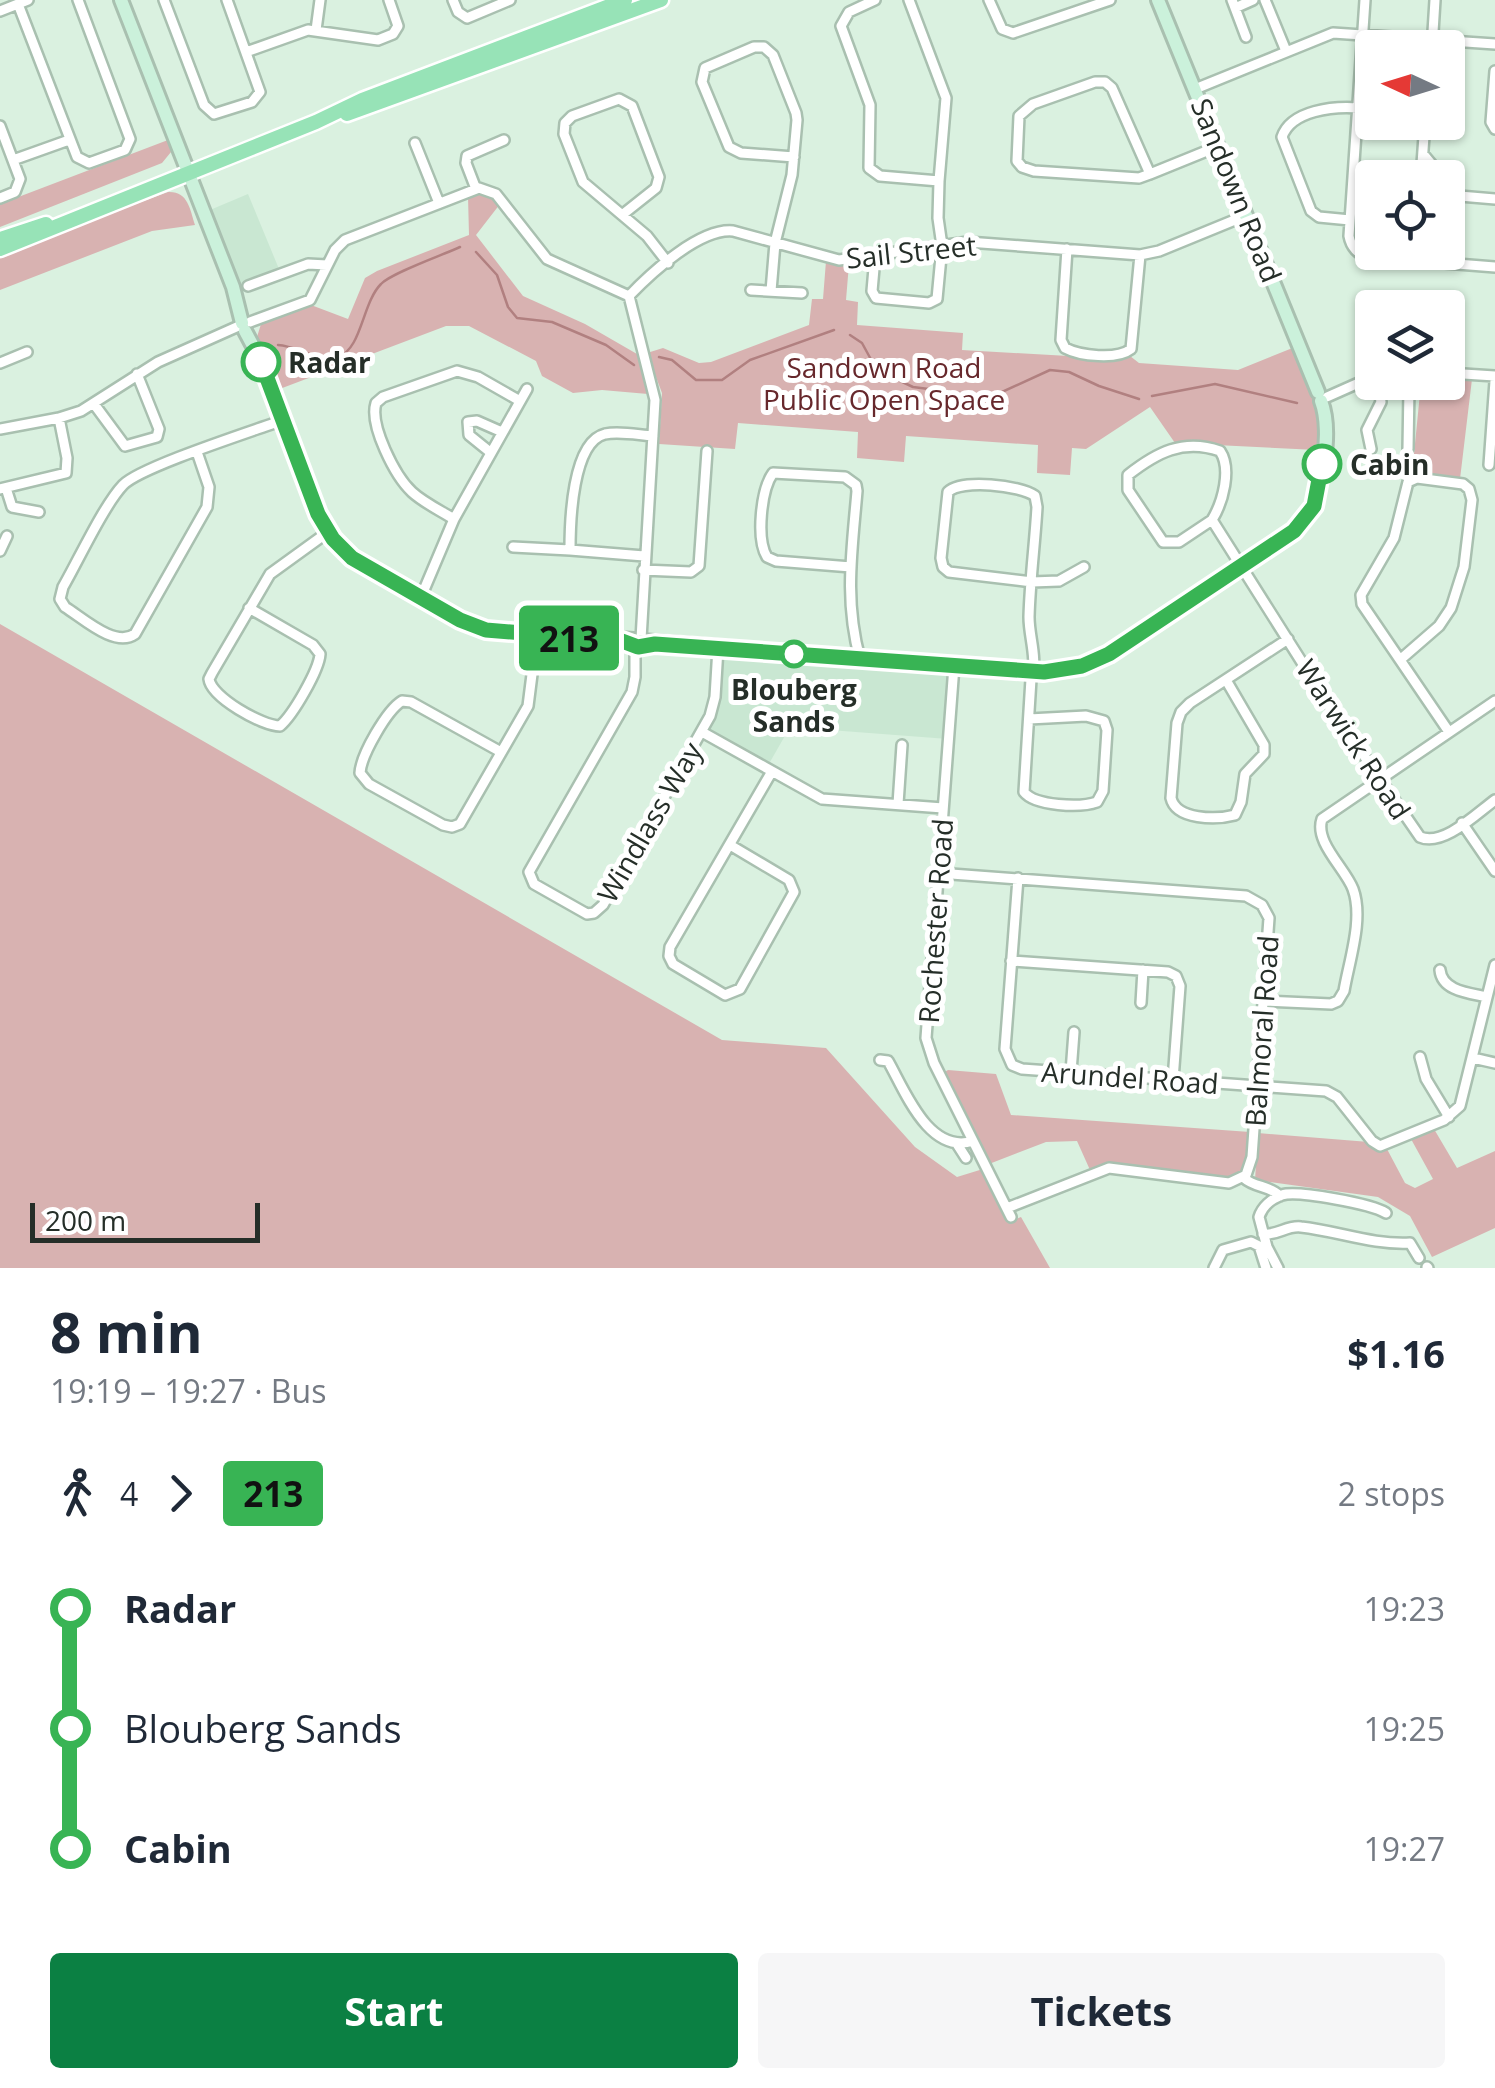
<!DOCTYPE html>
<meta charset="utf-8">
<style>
body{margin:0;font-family:"Open Sans",sans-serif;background:#f6f6f7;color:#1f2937;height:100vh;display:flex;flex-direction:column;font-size:38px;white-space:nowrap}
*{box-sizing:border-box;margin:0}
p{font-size:32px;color:#747a83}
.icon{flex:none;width:55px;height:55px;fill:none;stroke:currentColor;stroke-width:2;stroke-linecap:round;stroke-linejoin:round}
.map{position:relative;height:1268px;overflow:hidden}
.drawer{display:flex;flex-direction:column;background:#fff;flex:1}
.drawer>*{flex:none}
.badge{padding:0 20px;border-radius:8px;font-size:35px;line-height:65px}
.needle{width:65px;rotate:274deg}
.controls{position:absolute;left:1355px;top:30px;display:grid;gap:20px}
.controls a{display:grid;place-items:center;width:110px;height:110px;border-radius:10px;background:#fff;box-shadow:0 2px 8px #0004;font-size:50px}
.scale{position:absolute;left:30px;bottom:25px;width:230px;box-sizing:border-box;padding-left:10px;border:5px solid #252e28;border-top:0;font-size:28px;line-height:35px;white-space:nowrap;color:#252e28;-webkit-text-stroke:8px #fff;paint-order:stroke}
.map>.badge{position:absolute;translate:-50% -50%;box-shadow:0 0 0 5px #fff}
.legs{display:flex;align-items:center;gap:15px;height:110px;padding:0 50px;font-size:32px}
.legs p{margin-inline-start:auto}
.summary{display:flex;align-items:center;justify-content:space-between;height:170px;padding:0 50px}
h1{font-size:55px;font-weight:700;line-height:75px}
.primary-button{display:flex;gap:20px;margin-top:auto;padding:20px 50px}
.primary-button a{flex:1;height:115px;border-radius:10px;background:#0b8043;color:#fff;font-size:40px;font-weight:700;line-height:115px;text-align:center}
.primary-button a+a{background:#f6f6f7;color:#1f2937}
ul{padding:0 50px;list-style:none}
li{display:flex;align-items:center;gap:35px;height:120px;font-size:38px}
li i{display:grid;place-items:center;width:15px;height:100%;margin:0 12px;background:currentColor}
li i::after{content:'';width:25px;height:25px;margin:-12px;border:8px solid;border-radius:50%;background:#fff}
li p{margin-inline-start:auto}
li:first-child i{background:linear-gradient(#0000 50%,currentColor 0)}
li:last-child i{background:linear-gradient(currentColor 50%,#0000 0)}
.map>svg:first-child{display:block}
.built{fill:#c9e7d2}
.green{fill:#d8b2b1}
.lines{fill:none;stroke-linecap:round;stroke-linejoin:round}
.stream{stroke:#b18080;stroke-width:2.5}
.street-casing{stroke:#a9c0b0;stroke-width:14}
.secondary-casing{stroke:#a9c0b0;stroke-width:18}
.primary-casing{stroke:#fff;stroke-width:19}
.street{stroke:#fff;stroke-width:9}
.secondary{stroke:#cbf1db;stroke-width:12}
.primary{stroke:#97e3b7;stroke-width:14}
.line-1-casing{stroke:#fff;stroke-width:22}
.line-1{stroke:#38b454;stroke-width:15}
.stop-1-dot{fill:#fff;stroke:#38b454;stroke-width:5}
.labels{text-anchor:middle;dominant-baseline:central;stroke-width:10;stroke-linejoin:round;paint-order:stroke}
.street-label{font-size:28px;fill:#252e28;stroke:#fff}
.stop-label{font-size:28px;font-weight:bold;fill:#252e28;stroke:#fff;text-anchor:start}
.park-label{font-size:28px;fill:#67282c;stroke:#fff}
</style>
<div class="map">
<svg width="1495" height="1268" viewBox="0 0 1495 1268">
<rect width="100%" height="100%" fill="#daf1e0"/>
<!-- built -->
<path class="built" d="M248,194L279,269L239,284L210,210Z
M719,648L954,666L948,739L790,727L766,769L703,732L711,716Z"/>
<!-- green -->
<path class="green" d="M168,140L171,152L162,163L0,227V204Z
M168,192C188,191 190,209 195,225L152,231L0,290V254Z
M478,192L489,193L500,204L476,235L523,296L585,324L637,354L648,394L602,390L573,393L542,376L536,361L469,326H446L277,390L257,337L261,324L311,305L348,319L365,278L377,271L469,235L468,196Z
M826,261L849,264L846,300L858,302L857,325L963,333L962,350L1121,359L1130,356L1139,363L1238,370L1295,347C1309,382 1321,412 1317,450L1175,443L1150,407L1086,449L1072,448L1070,475L1037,473L1038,445L906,436L904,462L857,458L858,432L738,423L735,449L659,444L662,393L647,353L663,348L699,363L711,362L809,325L812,299H823Z
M1448,377L1472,379L1460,479L1412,474L1421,383L1448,382Z
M0,624L722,1040L826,1048L915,1147L957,1177L983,1169L1008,1222L1021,1217L1050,1268H0Z
M948,1070L996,1074L1011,1115L1250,1132C1248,1157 1253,1168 1228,1179L1116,1164L1090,1170L1077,1141L1046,1142L989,1164L943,1073Z
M1434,1129L1457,1168L1495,1151V1228L1432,1257L1410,1216L1378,1197L1255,1180L1258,1133L1369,1142L1380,1149H1387L1405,1183L1415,1188L1433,1179L1411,1139Z"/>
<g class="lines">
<!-- stream -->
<path class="stream" d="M476,252L497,275L508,307L517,318L552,322L606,345L634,365
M850,335L862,343L874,365L883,373L913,387L991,397L1050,370L1069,372L1099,386L1139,399
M278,345C298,346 319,363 338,357C362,349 362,303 381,284C391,273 443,255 460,247
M659,357L672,360L696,380H722L750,360L834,330
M1152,396L1215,384L1297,403"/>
<defs>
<path id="street" d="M164,0L204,105L214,114L252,102L260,92L227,0
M453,0L458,12L467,18L510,0
M875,0L849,12L841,26L870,105L869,168L880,176L939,181
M989,0L1002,29L1013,33L1110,0
M1232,0L1246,37
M1265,0L1286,51
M1365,0L1349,236C1351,247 1358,255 1369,257L1495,267
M18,4L77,157L89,163L125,150L130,139L78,0
M1235,8L1253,0
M0,11L28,0
M316,30L320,0
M1432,48L1435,0
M246,52L308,30L378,40L393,34L398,26L389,0
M1495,71L1491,122L1495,129
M1195,89L1333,33L1495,44
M0,126L20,179L15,192L0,198
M415,143L439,203
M1423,154L1443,178
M13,160L69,140
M1150,174L1112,88L1105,82H1095L1033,104L1019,116L1017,161L1022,167L1034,171L1139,178L1150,174L1219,146
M1421,178L1425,122
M476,189L466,163L467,156L504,140
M1448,195L1495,199
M622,215L656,188L659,177L632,106L619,99L572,116L565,123L564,134L583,182L647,236L668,263
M1350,220L1319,217L1311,211L1282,137C1291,110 1334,106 1359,108
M1067,249L1061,340L1065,348C1080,356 1117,360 1131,349L1140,255
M875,257L872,291L876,298L929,303L937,299L942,246L938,218L939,181L946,98L909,0
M248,286L308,264L327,265
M751,290L802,293
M771,291L775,243L792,175L797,120L796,113L773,55L764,47H754L705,68L702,82L729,147L741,153L794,157
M250,322L310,300L335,250L345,240L479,188L496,194L547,259L629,296
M0,363L27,352
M1448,373L1495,376
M1380,386L1402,382L1409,387L1408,449
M1327,397L1372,377
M94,404L125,446L157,437L159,429L137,374
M0,429L59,418L81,411L158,362L241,325
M1371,449L1367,430L1381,402L1378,382
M197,452L209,487L207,507L135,634C115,648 84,619 65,607L60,599L63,587C78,561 104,505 123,485C140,467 253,431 283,420
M490,452L469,435L468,422L477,421L502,432
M1489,465L1495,381
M6,488L12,507L39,512
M0,489L66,473L67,458L59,418
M454,519C441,511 424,503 412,492C395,476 369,425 376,403L383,397L457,371L478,377L520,401
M1212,520C1223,502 1232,469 1220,451C1183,438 1156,453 1128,475V490L1163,542H1179L1212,520L1327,702L1420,837C1443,847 1476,814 1495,800
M513,547L570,550
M0,551L7,536
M644,556L570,550C570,522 572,442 605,434C620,431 638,435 653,436
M851,567L776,561L767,557C756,539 761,490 773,473L845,477L856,485L857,491C852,551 844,600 860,659
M643,570L691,572L699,566L707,451
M421,597L454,519L527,389
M249,608L313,645L320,654C319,670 293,715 280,726C262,726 211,697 209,679L212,673L270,574L328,532
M641,639L655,400L629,296C652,272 700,228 733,231L839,260L968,242L1140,255L1159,251L1247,215
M635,646V677L632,692L529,872L534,884L587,914L594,913L603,905L710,716L715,697L718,648
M1401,659L1439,626L1451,608L1464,567L1472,500L1469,489L1463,484L1417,478L1408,482L1394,538L1361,595L1362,604L1449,732
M954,666L926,1038L934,1063L1011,1217
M1226,680L1264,745V754L1245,774L1241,802L1235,815C1216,820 1176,820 1171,798L1177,723L1181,712L1190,703L1288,639
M1029,719L1086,716L1104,721L1107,730L1103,791L1097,802C1080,808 1035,806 1024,792L1031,679C1038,658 1029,638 1029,617C1030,580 1035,543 1037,507L1035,496C1020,485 961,479 948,492L941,558L943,567L949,572L1032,582L1059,581L1084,567
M702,732L822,799L943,808
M501,752L411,702L402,701C387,710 361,755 360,773L369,784L443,825L452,827L460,824L528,706L537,635
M898,804L902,745
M1462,823L1495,871
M730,845L789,880L794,892L740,989L725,995L673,964L669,956L670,947L771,773
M938,873L1246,896L1262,905L1269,918L1252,1157L1246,1175L1229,1183L1109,1168L1007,1208
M1018,878L1005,1049L1012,1065L1022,1069L1326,1091L1337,1097L1372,1141L1380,1146L1444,1120L1460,1106L1495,965
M1011,961L1168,972L1176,976L1180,986L1173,1080
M1440,970C1442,991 1469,993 1487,997
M1264,1001L1331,1004L1338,1001L1344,991C1349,961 1364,919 1353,889C1345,868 1314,842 1322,819L1495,701
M1141,1003L1143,970
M1420,1057L1426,1079L1449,1117
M1473,1058L1495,1063
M880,1060L888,1061C905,1091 929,1155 973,1141
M1071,1072L1074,1032
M957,1144L966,1158
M1244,1178C1255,1188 1269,1185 1280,1196
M1263,1234C1277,1236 1287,1225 1301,1227C1338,1231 1372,1245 1410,1243L1419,1258
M1427,1267L1428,1268
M1214,1268L1223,1250L1251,1242L1259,1246L1266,1268
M1278,1268L1267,1247L1259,1217C1262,1207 1271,1199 1282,1195C1297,1190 1372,1204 1386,1213"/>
<path id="secondary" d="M121,0L233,287L242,323
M1158,0L1318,392
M245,331L261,361L318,514L333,539L352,558L460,620L485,630L634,640
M642,641L1044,673L1082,666L1109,654L1300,526C1322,500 1333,432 1321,401"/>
<path id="primary" d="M347,114L661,0
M0,239L46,224
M0,249L316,122L362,100L625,0"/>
</defs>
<!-- street casing -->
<use href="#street" class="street-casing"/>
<!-- secondary casing -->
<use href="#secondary" class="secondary-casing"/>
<!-- primary casing -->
<use href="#primary" class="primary-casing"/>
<!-- street -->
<use href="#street" class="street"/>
<!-- secondary -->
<use href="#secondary" class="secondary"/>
<!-- primary -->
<use href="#primary" class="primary"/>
</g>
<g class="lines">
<defs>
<path id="line-1" d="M261,362L318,514L333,539L352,558L460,620L486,630L622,641L638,647L655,644L1044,672L1082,666L1109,654L1294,531L1314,506L1322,464"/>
</defs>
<!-- line-1 casing -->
<use href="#line-1" class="line-1-casing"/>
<!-- line-1 -->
<use href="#line-1" class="line-1"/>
</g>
<!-- markers -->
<g class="stop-1-dot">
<circle cx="261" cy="362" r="18"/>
<circle cx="1322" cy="464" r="18"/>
<circle cx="794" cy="654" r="12"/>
</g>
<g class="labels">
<!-- street labels -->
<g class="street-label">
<text transform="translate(1237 190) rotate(68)">Sandown Road</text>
<text transform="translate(911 251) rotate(-6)">Sail Street</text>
<text transform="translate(1354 739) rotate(57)">Warwick Road</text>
<text transform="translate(649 822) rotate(-60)">Windlass Way</text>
<text transform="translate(935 921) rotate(-86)">Rochester Road</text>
<text transform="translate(1261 1031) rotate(-86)">Balmoral Road</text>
<text transform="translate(1130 1077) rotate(4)">Arundel Road</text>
</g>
<!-- stop labels -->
<g class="stop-label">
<text x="288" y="362">Radar</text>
<text x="1350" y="464">Cabin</text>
<text x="794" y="689" text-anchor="middle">Blouberg<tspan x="794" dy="32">Sands</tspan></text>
</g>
<!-- park labels -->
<g class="park-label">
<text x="884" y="367">Sandown Road<tspan x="884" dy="32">Public Open Space</tspan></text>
</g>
</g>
</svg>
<div class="controls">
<a><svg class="needle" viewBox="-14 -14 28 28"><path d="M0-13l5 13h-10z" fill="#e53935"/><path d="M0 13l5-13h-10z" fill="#747a83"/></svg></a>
<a><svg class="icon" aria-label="locate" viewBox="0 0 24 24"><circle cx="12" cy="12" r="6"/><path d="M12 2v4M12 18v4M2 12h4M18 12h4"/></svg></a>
<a><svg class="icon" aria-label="layers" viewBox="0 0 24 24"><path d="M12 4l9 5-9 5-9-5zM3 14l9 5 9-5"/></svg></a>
</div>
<div class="scale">200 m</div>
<b class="badge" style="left:569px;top:638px;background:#38b454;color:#111">213</b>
</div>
<section class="drawer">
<div class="summary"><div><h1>8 min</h1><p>19:19 – 19:27 · Bus</p></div><b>$1.16</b></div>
<div class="legs"><svg class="icon" aria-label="walk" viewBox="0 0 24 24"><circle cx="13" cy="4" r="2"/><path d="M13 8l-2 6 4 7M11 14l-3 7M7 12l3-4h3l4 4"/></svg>4<svg class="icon" aria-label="forward" viewBox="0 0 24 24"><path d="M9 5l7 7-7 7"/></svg><b class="badge" style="background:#38b454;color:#111">213</b><p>2 stops</p></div>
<ul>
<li><i style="color:#38b454"></i><b>Radar</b><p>19:23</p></li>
<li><i style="color:#38b454"></i><span>Blouberg Sands</span><p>19:25</p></li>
<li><i style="color:#38b454"></i><b>Cabin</b><p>19:27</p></li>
</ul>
<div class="primary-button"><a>Start</a><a>Tickets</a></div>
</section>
